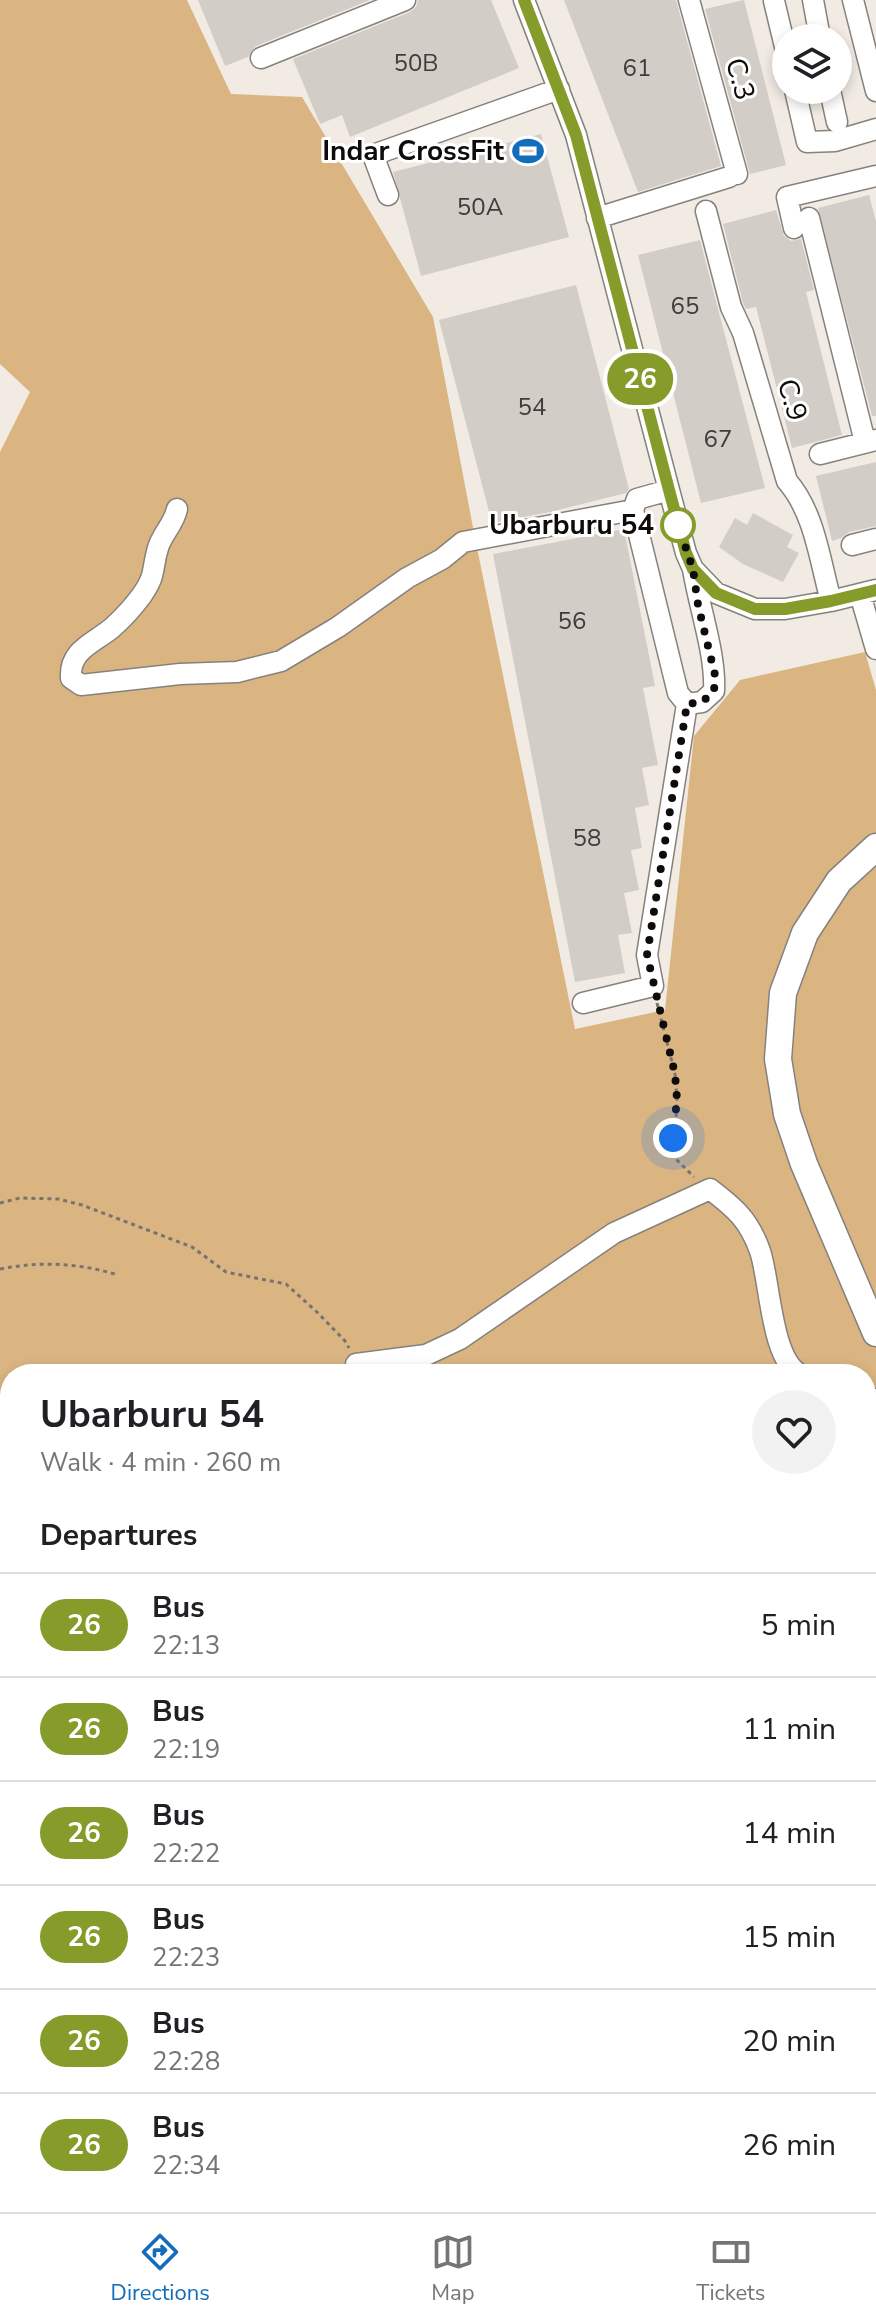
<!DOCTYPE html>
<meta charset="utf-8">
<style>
body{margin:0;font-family:"Nunito Sans",sans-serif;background:#f2f2f2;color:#202124;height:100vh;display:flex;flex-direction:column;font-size:30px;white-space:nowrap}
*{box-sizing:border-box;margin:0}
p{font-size:26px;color:#757577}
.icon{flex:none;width:44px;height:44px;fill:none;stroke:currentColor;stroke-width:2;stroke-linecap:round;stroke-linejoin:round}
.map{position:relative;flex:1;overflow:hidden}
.sheet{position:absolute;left:0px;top:1364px;width:876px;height:848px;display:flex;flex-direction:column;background:#fff;border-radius:32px 32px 0 0;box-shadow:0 4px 12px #0003}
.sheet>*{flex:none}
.badge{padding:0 16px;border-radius:26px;font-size:28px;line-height:52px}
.tools{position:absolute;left:772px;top:24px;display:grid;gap:16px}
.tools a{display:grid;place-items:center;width:80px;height:80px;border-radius:50%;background:#fff;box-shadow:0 4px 12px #0003;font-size:40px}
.you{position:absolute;width:40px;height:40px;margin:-20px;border:6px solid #fff;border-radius:50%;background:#1a73e8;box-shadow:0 0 0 12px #1a73e833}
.map>.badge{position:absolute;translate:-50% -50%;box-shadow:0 0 0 4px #fff}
h2{padding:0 40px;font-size:30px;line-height:72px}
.round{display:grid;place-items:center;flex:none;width:84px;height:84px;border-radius:42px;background:#f2f2f2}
.overview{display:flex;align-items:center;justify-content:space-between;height:136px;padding:0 40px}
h1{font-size:38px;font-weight:700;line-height:60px}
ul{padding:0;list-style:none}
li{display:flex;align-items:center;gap:24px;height:104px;padding:0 40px;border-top:2px solid #e0e0e0}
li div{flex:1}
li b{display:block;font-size:30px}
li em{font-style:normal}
li .badge{min-width:88px;font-weight:700;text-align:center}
.menu{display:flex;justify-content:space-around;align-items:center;height:112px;border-top:2px solid #e0e0e0;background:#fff;font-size:22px;color:#757577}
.menu a{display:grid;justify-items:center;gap:4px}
.menu .on{color:#136dba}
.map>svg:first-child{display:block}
.green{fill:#dab582}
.building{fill:#d2cdc6}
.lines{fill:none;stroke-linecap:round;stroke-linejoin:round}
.minor-casing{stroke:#86817b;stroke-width:23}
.major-casing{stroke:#86817b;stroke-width:29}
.path{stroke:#77736f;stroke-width:3;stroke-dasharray:4 4;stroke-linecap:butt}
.minor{stroke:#fff;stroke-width:20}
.major{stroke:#fff;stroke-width:26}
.line-casing{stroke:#fff;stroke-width:18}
.line{stroke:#859b2a;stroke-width:12}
.walk{stroke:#0e0c0a;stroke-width:8;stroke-dasharray:0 14.4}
.stop-dot{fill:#fff;stroke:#859b2a;stroke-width:4}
.labels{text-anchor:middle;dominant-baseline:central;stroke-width:6;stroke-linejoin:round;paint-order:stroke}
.number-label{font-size:24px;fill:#3f3c39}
.street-label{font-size:28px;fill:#0e0c0a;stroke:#fff}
.poi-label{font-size:28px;font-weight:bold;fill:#0e0c0a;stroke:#fff;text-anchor:end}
.stop-label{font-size:28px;font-weight:bold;fill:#0e0c0a;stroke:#fff;text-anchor:end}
</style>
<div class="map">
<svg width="876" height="2212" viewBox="0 0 876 2212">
<rect width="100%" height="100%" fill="#f1ebe4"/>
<!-- green -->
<path class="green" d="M0,0H187L231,94L302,97L433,317L475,538L575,1029L665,1010L694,736L740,680L865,652L876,690V1550L866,1562V1374H10V2202H365L357,2212H0V452L30,392L0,364Z
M866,1590L876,1605V2089L866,2104Z
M876,2143V2212H872L862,2202H866V2156Z
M515,2202H666L654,2212H518Z"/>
<!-- building -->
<path class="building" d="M198,0H370L256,46L248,57L225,66Z
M418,0H491L519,68L350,137L342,115L320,124L293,59L410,12L416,7Z
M564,0H676L721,166L638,192Z
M744,0L786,165L750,174L705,9Z
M541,134L569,237L421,276L393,172Z
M869,195L876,221V416H872L818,208Z
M776,210L784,236L791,241L801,239L814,290L806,292L842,435L792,448L756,307L746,309L743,303L723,224Z
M700,240L765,488L701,503L638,255Z
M576,285L629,489L626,493L550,512L492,523L439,320Z
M876,462V526L849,532L841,538L832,541L816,476Z
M753,513L793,535L787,547L799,553L783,582L743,564L719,547L735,518L747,525Z
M624,529L655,686L643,688L658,765L642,768L649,805L635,808L642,848L631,850L639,890L624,893L632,933L618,935L625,973L575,982L493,554Z"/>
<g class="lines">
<defs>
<path id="minor" d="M524,0L576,135L669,490L686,553L693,569L716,593L755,609H785L831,601L876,590
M689,0L737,174
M813,0L820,38
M853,0L876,91
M774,1L786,51
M261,58L405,0
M795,90L807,142L835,141L876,129
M830,90L837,122
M388,195L373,155L559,89
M706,211L731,307L743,333L787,481C815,513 820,562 831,601
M597,218L729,177
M809,218L865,442
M794,228L787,197L876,176
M820,454L876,440
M669,490L637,499L633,510L678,693L687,704L702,702L714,691C716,654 699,607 693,569
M177,509C174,524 162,534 158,548C151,571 157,573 142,595C134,606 122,619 112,628C94,643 69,650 71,678L81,685L180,674L237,672L281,661L338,627L407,578L442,559L463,542L633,510
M852,545L876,539
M860,594L876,649
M583,1003L653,986L647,955L687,704
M356,1364L426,1355L460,1339L614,1233L710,1189C735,1208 749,1220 760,1251C770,1280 771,1360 800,1374
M866,1407L876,1399
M0,1865L10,1867
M866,2132L876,2117
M808,2212L817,2202"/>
<path id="major" d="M876,847L839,881L805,933L783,993L778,1059L787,1114L804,1164L876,1333
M866,1777L876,1760
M609,2212L614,2202"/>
</defs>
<!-- minor casing -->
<use href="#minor" class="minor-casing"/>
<!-- major casing -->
<use href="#major" class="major-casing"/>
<!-- path -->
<path class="path" d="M657,1003L675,1074L677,1099L674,1157L694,1177
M0,1203L20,1198L58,1199L82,1205L192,1247L226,1272L286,1284L318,1313L345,1341L349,1348
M0,1269C41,1261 79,1263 118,1275
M0,1459L5,1483
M0,1489L10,1480
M0,1593L10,1603"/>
<!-- minor -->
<use href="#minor" class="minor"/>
<!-- major -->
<use href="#major" class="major"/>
</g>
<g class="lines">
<defs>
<path id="line" d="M524,0L576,135L669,490L686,553L693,569L716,593L755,609H785L831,601L876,590"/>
</defs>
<!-- line casing -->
<use href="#line" class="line-casing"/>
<!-- line -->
<use href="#line" class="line"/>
<!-- walk -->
<path class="walk" d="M673,1138L677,1099L675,1074L647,955L687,704L702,702L714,691L715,675L698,605L693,569L678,525"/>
</g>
<!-- icons -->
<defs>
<symbol id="stadium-bare" viewBox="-9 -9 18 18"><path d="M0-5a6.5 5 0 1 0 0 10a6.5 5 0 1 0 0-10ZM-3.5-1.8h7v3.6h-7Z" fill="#136dba" stroke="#fff" stroke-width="2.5" paint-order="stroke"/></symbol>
</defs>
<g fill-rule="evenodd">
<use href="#stadium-bare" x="506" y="129" width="44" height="44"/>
</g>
<!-- markers -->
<circle class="stop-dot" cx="678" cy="525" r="16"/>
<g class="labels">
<!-- number labels -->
<g class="number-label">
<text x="416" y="63">50B</text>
<text x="637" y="68">61</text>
<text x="480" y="207">50A</text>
<text x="685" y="306">65</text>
<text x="532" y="407">54</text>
<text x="718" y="439">67</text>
<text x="572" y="621">56</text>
<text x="587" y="838">58</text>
</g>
<!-- street labels -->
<g class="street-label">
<text transform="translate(740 79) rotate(74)">C.3</text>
<text transform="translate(792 400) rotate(73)">C.9</text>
</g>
<!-- poi labels -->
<g class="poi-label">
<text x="504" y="151">Indar CrossFit</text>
</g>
<!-- stop labels -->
<g class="stop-label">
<text x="654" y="525">Ubarburu 54</text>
</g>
</g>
</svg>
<div class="tools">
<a><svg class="icon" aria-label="layers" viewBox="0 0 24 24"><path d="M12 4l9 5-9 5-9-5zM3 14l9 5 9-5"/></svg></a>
</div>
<div class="you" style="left:673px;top:1138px"></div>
<b class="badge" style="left:640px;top:379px;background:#859b2a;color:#fff">26</b>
<section class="sheet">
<div class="overview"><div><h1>Ubarburu 54</h1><p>Walk · 4 min · 260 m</p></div><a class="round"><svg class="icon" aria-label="heart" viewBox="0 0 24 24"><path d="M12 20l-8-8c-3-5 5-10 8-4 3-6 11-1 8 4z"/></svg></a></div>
<h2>Departures</h2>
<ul>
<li><span class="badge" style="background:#859b2a;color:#fff">26</span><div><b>Bus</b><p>22:13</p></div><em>5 min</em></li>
<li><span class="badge" style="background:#859b2a;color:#fff">26</span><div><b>Bus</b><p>22:19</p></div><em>11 min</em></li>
<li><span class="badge" style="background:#859b2a;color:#fff">26</span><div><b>Bus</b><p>22:22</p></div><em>14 min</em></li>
<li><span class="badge" style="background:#859b2a;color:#fff">26</span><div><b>Bus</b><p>22:23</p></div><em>15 min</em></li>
<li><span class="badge" style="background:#859b2a;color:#fff">26</span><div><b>Bus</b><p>22:28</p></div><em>20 min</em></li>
<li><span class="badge" style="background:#859b2a;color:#fff">26</span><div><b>Bus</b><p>22:34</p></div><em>26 min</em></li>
</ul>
</section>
</div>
<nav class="menu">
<a class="on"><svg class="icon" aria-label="directions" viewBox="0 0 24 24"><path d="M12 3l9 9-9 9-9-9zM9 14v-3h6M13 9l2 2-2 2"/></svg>Directions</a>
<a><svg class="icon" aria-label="map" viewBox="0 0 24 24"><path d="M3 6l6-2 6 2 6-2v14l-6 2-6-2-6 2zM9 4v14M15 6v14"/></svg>Map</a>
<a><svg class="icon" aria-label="tickets" viewBox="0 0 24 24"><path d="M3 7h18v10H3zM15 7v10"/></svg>Tickets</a>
</nav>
